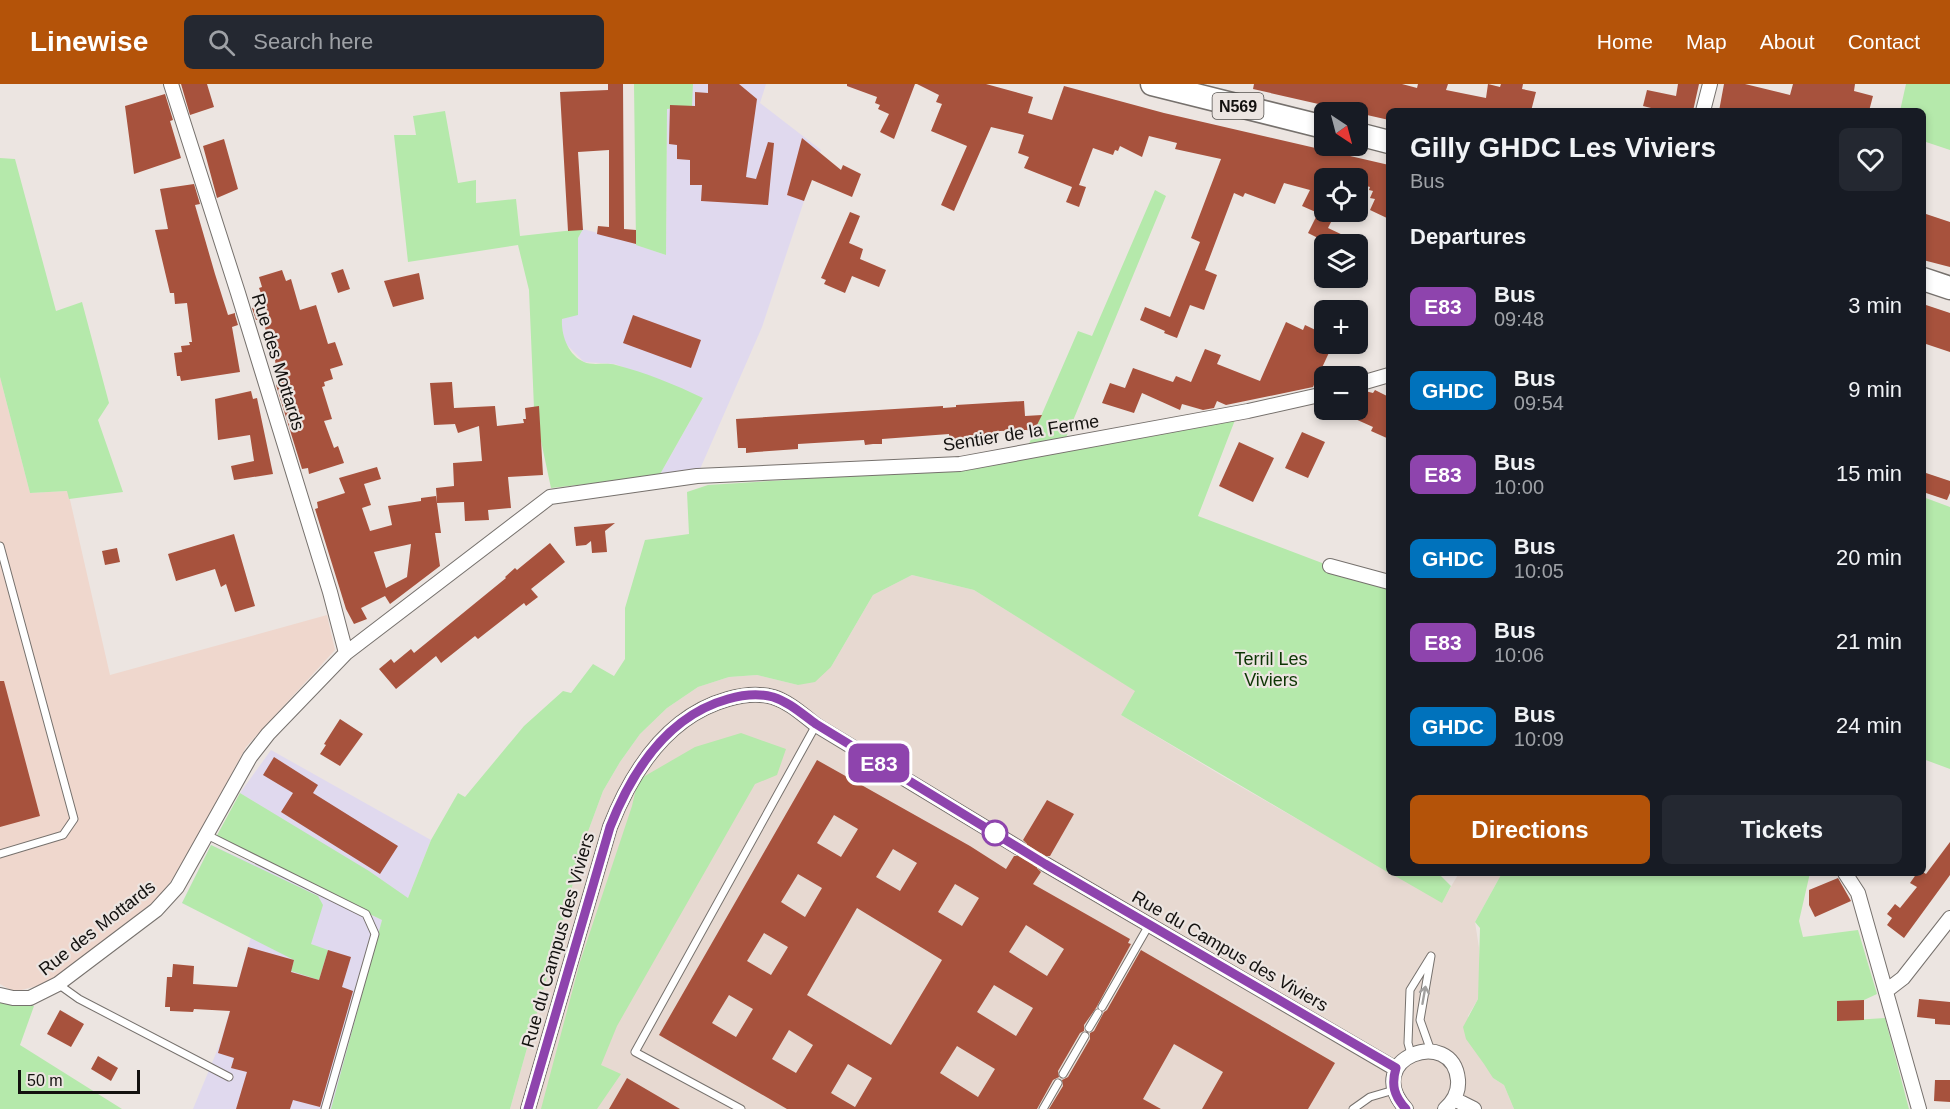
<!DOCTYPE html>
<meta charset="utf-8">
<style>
body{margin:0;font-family:Helvetica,sans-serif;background:#242831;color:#f1f3f6;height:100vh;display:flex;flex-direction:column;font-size:22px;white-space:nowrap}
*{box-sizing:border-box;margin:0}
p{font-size:20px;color:#9ea1a6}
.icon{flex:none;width:33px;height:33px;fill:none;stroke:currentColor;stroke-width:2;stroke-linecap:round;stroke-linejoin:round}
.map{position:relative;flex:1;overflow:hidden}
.details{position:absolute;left:1386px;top:24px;width:540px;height:768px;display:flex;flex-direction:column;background:#171b24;border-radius:9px;box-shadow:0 3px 9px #0003}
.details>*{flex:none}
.badge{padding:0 12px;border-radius:9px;font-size:21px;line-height:39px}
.needle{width:39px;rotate:144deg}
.controls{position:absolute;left:1314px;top:18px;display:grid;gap:12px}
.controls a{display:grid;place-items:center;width:54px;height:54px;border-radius:9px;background:#171b24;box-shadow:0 3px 9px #0003;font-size:30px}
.scale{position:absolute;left:18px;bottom:15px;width:122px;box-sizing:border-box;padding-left:6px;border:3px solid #13110f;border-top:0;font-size:16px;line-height:21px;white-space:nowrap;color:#13110f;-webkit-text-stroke:4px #ece5e1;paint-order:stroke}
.map>.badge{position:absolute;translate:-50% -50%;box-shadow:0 0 0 3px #fff}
h2{padding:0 24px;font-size:22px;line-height:54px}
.round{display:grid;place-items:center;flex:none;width:63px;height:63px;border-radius:9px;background:#242831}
.overview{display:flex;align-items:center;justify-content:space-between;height:102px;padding:0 24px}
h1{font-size:28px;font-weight:700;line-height:45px}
.cta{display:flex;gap:12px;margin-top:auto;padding:12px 24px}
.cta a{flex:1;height:69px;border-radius:9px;background:#b45309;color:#fff;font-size:24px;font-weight:700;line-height:69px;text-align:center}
.cta a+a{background:#242831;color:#f1f3f6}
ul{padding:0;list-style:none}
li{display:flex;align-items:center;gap:18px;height:84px;padding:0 24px}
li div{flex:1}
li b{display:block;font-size:22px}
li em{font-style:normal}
li .badge{min-width:66px;font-weight:700;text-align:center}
header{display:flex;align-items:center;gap:36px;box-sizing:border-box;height:84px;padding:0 30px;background:#b45309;color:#fff}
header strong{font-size:28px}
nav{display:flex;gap:33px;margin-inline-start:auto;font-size:21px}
.search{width:420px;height:54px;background:#242831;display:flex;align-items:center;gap:15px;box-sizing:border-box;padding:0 21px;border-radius:9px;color:#9ea1a6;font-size:22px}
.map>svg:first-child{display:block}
.commercial{fill:#efd7cd}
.industrial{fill:#e0d9ee}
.built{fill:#e7d9d1}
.green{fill:#b5e9ab}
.building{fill:#a7523d;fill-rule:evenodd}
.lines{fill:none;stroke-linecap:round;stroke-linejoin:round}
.minor-tunnel{stroke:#cbc5c2;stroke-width:14;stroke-dasharray:14 7;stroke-linecap:butt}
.service-casing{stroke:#76716d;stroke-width:9}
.minor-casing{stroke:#76716d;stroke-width:16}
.primary-casing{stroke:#76716d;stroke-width:25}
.service{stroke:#fff;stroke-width:7}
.minor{stroke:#fff;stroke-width:14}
.primary{stroke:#fff;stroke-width:22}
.oneway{stroke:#a1a09f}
.line-casing{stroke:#fff;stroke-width:14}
.line{stroke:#8e44ad;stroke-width:9}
.stop-dot{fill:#fff;stroke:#8e44ad;stroke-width:3}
.labels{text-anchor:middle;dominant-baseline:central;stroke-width:4.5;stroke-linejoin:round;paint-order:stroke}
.shield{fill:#ece5e1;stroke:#54514e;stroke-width:1.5}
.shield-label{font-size:16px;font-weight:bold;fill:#13110f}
.street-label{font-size:18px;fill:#13110f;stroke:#ece5e1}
.park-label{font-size:18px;fill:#0d3604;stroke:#ece5e1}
</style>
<header>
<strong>Linewise</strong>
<div class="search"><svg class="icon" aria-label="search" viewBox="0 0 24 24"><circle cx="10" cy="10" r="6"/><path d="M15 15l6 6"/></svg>Search here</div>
<nav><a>Home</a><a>Map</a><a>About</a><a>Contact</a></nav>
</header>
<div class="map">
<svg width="1950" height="1025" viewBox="0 0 1950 1025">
<rect width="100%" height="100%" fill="#ece5e1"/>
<!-- commercial -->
<path class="commercial" d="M0,293L30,409L68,407L110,591L327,531L335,566L246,663L181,784L157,815L48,899L14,908L0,900Z"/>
<!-- industrial -->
<path class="industrial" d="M693,0H766L760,19L821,66L762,243L697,392H659L703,314L615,280L584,278L565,259L562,244V235L578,230V154L583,145L624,156L666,171L667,25L691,22Z
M271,666L431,756L408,814L240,709Z
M211,761L382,836L342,1025H193L221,957L251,853L182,819Z"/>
<!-- built -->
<path class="built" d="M912,491L974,506L1136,607L1121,631L1224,693L1442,818L1459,789H1502L1475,838L1479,864L1480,900L1478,915L1468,932L1493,994L1504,1001L1514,1025H510L586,753L603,707L620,678L640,650L667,624L698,603L729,593L757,591L798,601L831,583L873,511Z"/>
<!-- green -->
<path class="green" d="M634,0H693L692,22L667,25L666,171L636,161Z
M1906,0H1950V66L1923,57V27H1900Z
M445,27L458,99L476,96V119L516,115L520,152L583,145L578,154V231L562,235C561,251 568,271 584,278C592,282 606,278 616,281C644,288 676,301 703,314L659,392L551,404L534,324L529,206L518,161L408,178L394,51H416L413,32Z
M0,74L15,75L56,227L82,218L109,319L98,336L123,408L69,415L67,407L30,409L0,293Z
M1155,106L1166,112L1065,356L1028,362L1078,247L1092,252Z
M1235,336L1198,432L1330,482L1389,500V789L1121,631L1135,607L974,506L912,491L873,511L831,583L815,598L798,601L757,591L729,593L698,603L667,624L640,650L620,678L603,707L586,753L510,1025H331L382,836L215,755L240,709L369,787L408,814L431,756L458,709L465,713L524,642L563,607L571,609L593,580L614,592L625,575V524L645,456L689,450L687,408L708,401L973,384Z
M1923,413L1950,423V685L1923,675Z
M741,649L786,665L777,691L755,700L617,942L601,981L621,990L597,1025H541L580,878L632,722L638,696L695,663Z
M211,761L318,812L323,821L311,860L328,866L319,896L291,887L294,876L182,819Z
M1390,789H1438L1451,802L1442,819Z
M1502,789H1810L1799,837L1803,853L1858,846L1877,910L1864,916L1837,917L1838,937L1885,934L1909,1025H1514L1504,1001L1493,994L1484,980L1466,955L1463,943L1478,915L1480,844L1475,838Z
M0,907L34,922L20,961L122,1025H0Z"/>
<!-- building -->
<path class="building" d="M181,0H207L214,23L190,31Z
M608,0H623L624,145L636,146V160L597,150L598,142L609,143V66L578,68L583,146L568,147L560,8L608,6Z
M708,0H739L757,15L746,93L756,95L768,58L774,59L768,121L701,117L702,101H690V76L677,75V61L669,60L670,21L695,22V8L708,9Z
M847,0H915L894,55L880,48L889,30L878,25L880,21L875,19L877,13L847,2Z
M917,0H986L1033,13L1028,29L1052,36L1064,2L1164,29L1389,81V135L1370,126L1375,115L1370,114L1373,107L1369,106L1370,103L1363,101L1365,94H1324V128H1336L1328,144L1362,160H1322L1324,157L1308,149L1318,129L1302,122L1310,106L1284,99L1275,120L1245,109L1243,113L1234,109L1205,186L1217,191L1204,226L1190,221L1177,254L1164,249L1165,247L1140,236L1145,223L1170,233L1200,158L1191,154L1221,75L1175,65L1177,59L1149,52L1142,73L1120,62L1118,67L1115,66L1113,71L1093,64L1079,101L1086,103L1079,123L1066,118L1072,103L1024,84L1029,73L1018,69L1024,51L991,43L954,127L941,121L967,62L931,47L942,20L936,18L939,11Z
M1254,0H1402L1417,4L1418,0H1448L1446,6L1486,14L1488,0L1500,3L1501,0H1523L1522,5L1536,8L1531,27H1389V36L1253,5Z
M1678,0H1699L1693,27H1658L1659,26L1643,22L1647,6L1676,12Z
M1724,0H1745L1790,11L1793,0H1855L1854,7L1873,12L1869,27H1719Z
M165,10L173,36L170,37L181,74L134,90L125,22Z
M802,54L841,86L843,81L861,90L852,113L812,96L804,117L787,111Z
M224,55L238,105L217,114L203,62Z
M194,100L200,120L195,121L215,190L228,231L235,229V231L238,241L232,243L240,288L181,297L180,292H177L174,269L182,268L181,262L190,261L189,258H192L187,219L175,220L174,209H170L155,146L168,145L160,105Z
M850,128L860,132L849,159L863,165L860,175L886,186L879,203L852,192L845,209L824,200L826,196L821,194Z
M1923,129L1950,138V183L1923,176Z
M343,185L350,205L338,209L331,189Z
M282,186L286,197L291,195L300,226L316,221L328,260L335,258L343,281L330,285L333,295L324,298L325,302L322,303L332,335L324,337L334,364L338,362L344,379L309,390L308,384L302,385L276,301L278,296L275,276L262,234L256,236L252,224L265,220L259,204L262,203L259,193Z
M419,189L424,215L393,223L384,197Z
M1923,220L1950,229V268L1923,259Z
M633,231L701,256L691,284L623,259Z
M1286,238L1303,246L1305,241L1324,250V260H1333L1313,303L1226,321L1217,317L1214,324L1203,326L1182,320L1180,326L1142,309L1134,329L1102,319L1110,299L1125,304L1133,284L1167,296L1173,298L1176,292L1191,298L1205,265L1221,271L1217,280L1260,297Z
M452,298L454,324L495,322L497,342L524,339L523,335H526L525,324L539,322L543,391L508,393L511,424L488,426L489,436L465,437L464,418L437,419L436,404L454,402L453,379L482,377L479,342L458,349L455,340L434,341L430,299Z
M1375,306L1389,313V355L1371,347L1373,343L1353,334L1365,307L1373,309Z
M251,307L253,315L257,314L273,390L234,396L231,382L254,377L250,351L218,356L215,315Z
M1024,317L1025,332L1042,331L1034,347L1026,346L1000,347V352L949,355V350L882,355V360H873L865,361L864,356L798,360V365L756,368L746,369V364H738L736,335L943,322V324L956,323V321Z
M1302,348L1325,358L1308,394L1285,384Z
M1239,358L1274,374L1253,418L1219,402Z
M377,383L381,395L364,400L371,421L362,424L370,447L392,441L388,422L421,417V414L436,412L441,449H435L440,482L390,520L385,512L361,524L367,535L354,540L346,525L315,425L318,424L317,418L345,409L339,394ZM411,460L407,493L386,504L374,468Z
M1923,388L1950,397V409L1947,416L1923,408Z
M615,439L605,447L607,468L592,469L591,457L586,461L576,462L574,443Z
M234,450L255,522L235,528L226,500L221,503L215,485L176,497L168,470Z
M550,459L565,478L531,505L538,513L526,522L524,519L478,555L475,552L441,579L436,572L396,605L379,585L391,575L394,579L411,565L414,569L506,494L505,493L515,484L517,486Z
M117,464L120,478L105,481L102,467Z
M0,597H4L40,732L0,743Z
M340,635L363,650L340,682L320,670L326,661L324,660Z
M274,673L318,701L313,709L398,762L380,790L281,728L293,709L263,691Z
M817,676L970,762L1006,785L1014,772H1023L1027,768V760L1023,756L1047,716L1074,730L1050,772H1041L1037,776V784L1041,788L1033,800L1130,855L1128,859L1131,860L1096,924L1084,941V947L1080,949L1058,987L1059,993L1053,996L1037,1025H787L659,951ZM834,731L858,745L841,773L817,759ZM893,765L917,779L900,807L876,793ZM798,790L822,804L805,833L781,818ZM955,800L979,814L962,842L938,828ZM857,824L942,876L891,961L807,911ZM1026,841L1064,865L1047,892L1009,868ZM764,849L788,863L771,891L747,877ZM994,901L1033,924L1016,952L977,928ZM729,911L753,925L736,953L712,939ZM789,946L813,961L796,989L772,975ZM957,962L995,985L978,1013L940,989ZM848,980L872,994L855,1023L831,1009Z
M1950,758V791L1904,854L1887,841L1892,834L1887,830L1895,820L1900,824L1917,803L1910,799L1917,789L1923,788L1926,790Z
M1838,794L1851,817L1815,833L1809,821V806Z
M248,863L294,876L291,888L319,896L328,866L351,873L342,903L353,907L320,1023L293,1016L290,1025H236L247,988L231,984L234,974L218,969L230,927L194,925L193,928L170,927V923H165L167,893H172L173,880L194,882L193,900L237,903Z
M1141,866L1335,979L1308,1025H1202L1223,988L1174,960L1143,1015L1161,1025H1049L1063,1002L1062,996L1068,993L1090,955V949L1094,947L1104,928L1107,926Z
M1919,915L1950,918V941L1935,940V935L1917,933Z
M1864,916V936L1837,937V917Z
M60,926L84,940L71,963L47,950Z
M98,972L118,984L111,997L91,985Z
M627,994L680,1025H609Z
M1935,996H1950V1018L1934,1017Z"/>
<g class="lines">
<!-- minor-tunnel -->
<path class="minor-tunnel" d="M1019,764L1045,780"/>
<defs>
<path id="service" d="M0,462L74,735L63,751L0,770
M207,751L366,830L375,850L325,1025
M58,900L79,915L229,993
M1102,923L1149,841
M1089,944L1098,929
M1411,970L1408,959L1410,906L1431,872L1420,936L1431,967
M1063,990L1085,952
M741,1025L635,968L816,641
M1043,1025L1058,999
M1353,1025L1370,1013L1394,1006"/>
<path id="minor" d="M171,0L238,209L330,508L346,569
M1703,27L1710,0
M1358,300L1389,291
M1330,482L1389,498
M1045,780L1396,985
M1845,789L1858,809L1919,1025
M1886,907L1903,894L1950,834
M0,911L13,914H30L58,900L156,826L177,803L250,673L268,650L346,569L550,413L697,392L960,380L1248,327L1324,310
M1454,1015L1474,1025
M528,1025L610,743C632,687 667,632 728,615C742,611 758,609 773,613C789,618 802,630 816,641L1019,764
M1406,1025C1360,974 1453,941 1458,996C1459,1008 1453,1018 1445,1025"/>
<path id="primary" d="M1152,0L1324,43
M1358,50L1389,58
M1923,195L1950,204"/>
</defs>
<!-- service casing -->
<use href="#service" class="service-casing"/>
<!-- minor casing -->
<use href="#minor" class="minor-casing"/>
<!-- primary casing -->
<use href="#primary" class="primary-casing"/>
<!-- service -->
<use href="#service" class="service"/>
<!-- minor -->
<use href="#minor" class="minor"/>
<!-- primary -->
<use href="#primary" class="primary"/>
</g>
<!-- one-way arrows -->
<defs><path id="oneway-shaft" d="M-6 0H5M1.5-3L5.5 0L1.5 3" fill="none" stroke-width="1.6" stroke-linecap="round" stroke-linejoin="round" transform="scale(1.5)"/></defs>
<use class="oneway" href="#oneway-shaft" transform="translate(1424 911) rotate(-80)"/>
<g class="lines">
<defs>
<path id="line" d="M528,1025L610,743C632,687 667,632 728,615C742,611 758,609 773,613C789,618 802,630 816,640L1045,780L1396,984C1391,1001 1394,1012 1406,1025"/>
</defs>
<!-- line casing -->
<use href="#line" class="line-casing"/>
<!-- line -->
<use href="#line" class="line"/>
</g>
<!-- markers -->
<circle class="stop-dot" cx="995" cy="749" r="12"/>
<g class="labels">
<!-- shield labels -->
<rect class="shield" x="1212.5" y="9" width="51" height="26" rx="4.5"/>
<g class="shield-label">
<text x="1238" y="22">N569</text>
</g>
<!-- street labels -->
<g class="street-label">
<text transform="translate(278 278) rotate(73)">Rue des Mottards</text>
<text transform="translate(1021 349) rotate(-9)">Sentier de la Ferme</text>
<text transform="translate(97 844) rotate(-38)">Rue des Mottards</text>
<text transform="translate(558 856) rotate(-74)">Rue du Campus des Viviers</text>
<text transform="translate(1230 867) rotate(30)">Rue du Campus des Viviers</text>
</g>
<!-- park labels -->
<g class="park-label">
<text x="1271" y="575">Terril Les<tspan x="1271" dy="21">Viviers</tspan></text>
</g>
</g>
</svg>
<div class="controls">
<a><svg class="needle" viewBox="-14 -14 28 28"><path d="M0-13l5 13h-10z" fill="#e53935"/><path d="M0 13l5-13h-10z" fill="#9ea1a6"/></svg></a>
<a><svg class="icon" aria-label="locate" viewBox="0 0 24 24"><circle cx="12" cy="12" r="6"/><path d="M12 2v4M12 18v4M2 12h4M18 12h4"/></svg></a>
<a><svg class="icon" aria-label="layers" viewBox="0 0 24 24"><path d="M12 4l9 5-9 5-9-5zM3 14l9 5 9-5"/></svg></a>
<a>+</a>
<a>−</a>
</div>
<div class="scale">50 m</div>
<b class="badge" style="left:879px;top:679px;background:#8e44ad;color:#fff">E83</b>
<section class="details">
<div class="overview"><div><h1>Gilly GHDC Les Viviers</h1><p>Bus</p></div><a class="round"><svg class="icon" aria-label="heart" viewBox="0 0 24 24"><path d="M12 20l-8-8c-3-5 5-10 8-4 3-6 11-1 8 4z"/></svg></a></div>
<h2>Departures</h2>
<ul>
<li><span class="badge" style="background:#8e44ad;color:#fff">E83</span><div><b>Bus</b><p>09:48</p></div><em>3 min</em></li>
<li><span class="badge" style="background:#0072bc;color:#fff">GHDC</span><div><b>Bus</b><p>09:54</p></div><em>9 min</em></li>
<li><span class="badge" style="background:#8e44ad;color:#fff">E83</span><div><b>Bus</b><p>10:00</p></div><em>15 min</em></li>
<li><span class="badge" style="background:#0072bc;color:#fff">GHDC</span><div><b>Bus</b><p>10:05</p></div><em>20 min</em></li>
<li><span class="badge" style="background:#8e44ad;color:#fff">E83</span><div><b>Bus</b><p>10:06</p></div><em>21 min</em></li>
<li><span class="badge" style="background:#0072bc;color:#fff">GHDC</span><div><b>Bus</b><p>10:09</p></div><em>24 min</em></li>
</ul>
<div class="cta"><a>Directions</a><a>Tickets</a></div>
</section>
</div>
